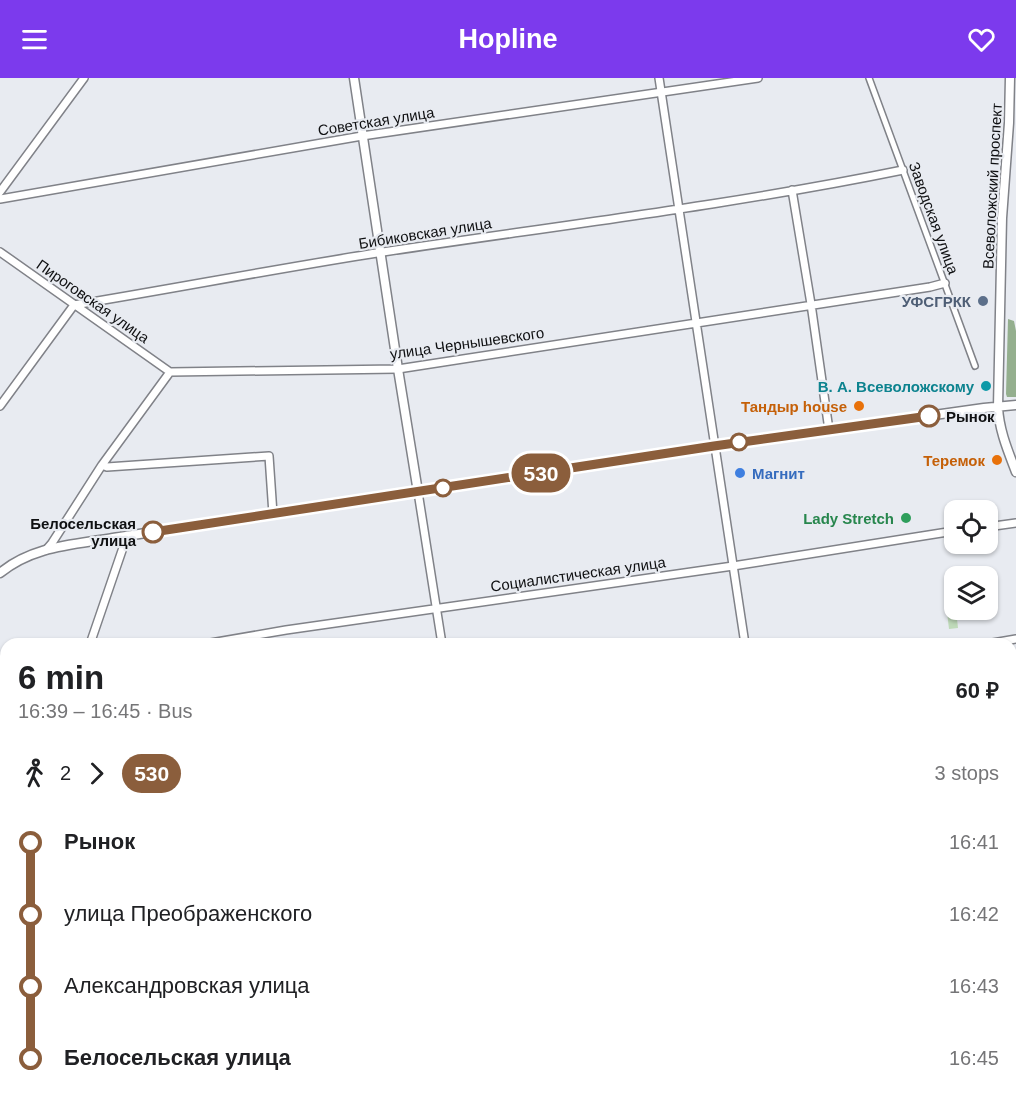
<!DOCTYPE html>
<meta charset="utf-8">
<style>
body{margin:0;font-family:Arial,sans-serif;background:#f2f2f2;color:#202124;height:100vh;display:flex;flex-direction:column;font-size:22px;white-space:nowrap}
*{box-sizing:border-box;margin:0}
p{font-size:20px;color:#757577}
.icon{flex:none;width:33px;height:33px;fill:none;stroke:currentColor;stroke-width:2;stroke-linecap:round;stroke-linejoin:round}
.map{position:relative;flex:1;overflow:hidden}
.sheet{position:absolute;left:0px;top:560px;width:1017px;height:470px;display:flex;flex-direction:column;background:#fff;border-radius:18px 18px 0 0;box-shadow:0 2px 4px #0004}
.sheet>*{flex:none}
.badge{padding:0 12px;border-radius:20px;font-size:21px;line-height:39px}
.fabs{position:absolute;left:944px;top:422px;display:grid;gap:12px}
.fabs a{display:grid;place-items:center;width:54px;height:54px;border-radius:12px;background:#fff;box-shadow:0 2px 4px #0004;font-size:30px}
.map>.badge{position:absolute;translate:-50% -50%;box-shadow:0 0 0 3px #fff}
.legs{display:flex;align-items:center;gap:9px;height:66px;padding:0 18px;font-size:20px}
.legs p{margin-inline-start:auto}
.summary{display:flex;align-items:center;justify-content:space-between;height:102px;padding:0 18px}
h1{font-size:33px;font-weight:800;line-height:45px}
ul{padding:0 18px;list-style:none}
li{display:flex;align-items:center;gap:21px;height:72px;font-size:22px}
li i{display:grid;place-items:center;width:9px;height:100%;margin:0 8px;background:currentColor}
li i::after{content:'';width:15px;height:15px;margin:-8px;border:4px solid;border-radius:50%;background:#fff}
li p{margin-inline-start:auto}
li:first-child i{background:linear-gradient(#0000 50%,currentColor 0)}
li:last-child i{background:linear-gradient(currentColor 50%,#0000 0)}
header{display:flex;justify-content:space-between;align-items:center;height:78px;padding:0 18px;background:#7c3aed;color:#fff;font-size:27px;font-weight:800}
.map>svg:first-child{display:block}
.green{fill:#bfdab9}
.forest{fill:#94af8e}
.lines{fill:none;stroke-linecap:round;stroke-linejoin:round}
.river{stroke:#6b9fa0;stroke-width:10}
.pedestrian-casing{stroke:#808288;stroke-width:8}
.minor-casing{stroke:#808288;stroke-width:10}
.tertiary-casing{stroke:#808288;stroke-width:11}
.pedestrian{stroke:#fff;stroke-width:5}
.minor{stroke:#fff;stroke-width:7}
.tertiary{stroke:#fff;stroke-width:8}
.rail{stroke:#323336;stroke-width:1.5;stroke-dasharray:9 4.5;stroke-linecap:butt}
.line-1-casing{stroke:#fff;stroke-width:14}
.line-1{stroke:#8b5e3c;stroke-width:9}
.service-dot{fill:#5c6f8a;stroke:#e8ebf1;stroke-width:2}
.culture-dot{fill:#0f9aa8;stroke:#e8ebf1;stroke-width:2}
.food-dot{fill:#e8710a;stroke:#e8ebf1;stroke-width:2}
.stop-1-dot{fill:#fff;stroke:#8b5e3c;stroke-width:3}
.shop-dot{fill:#3f7fe0;stroke:#e8ebf1;stroke-width:2}
.leisure-dot{fill:#2e9e5b;stroke:#e8ebf1;stroke-width:2}
.labels{text-anchor:middle;dominant-baseline:central;stroke-width:4.5;stroke-linejoin:round;paint-order:stroke}
.street-label{font-size:15px;fill:#0f1012;stroke:#e8ebf1}
.service-label{font-size:15px;font-weight:bold;fill:#4e5e75;stroke:#e8ebf1;text-anchor:end}
.culture-label{font-size:15px;font-weight:bold;fill:#0d838f;stroke:#e8ebf1;text-anchor:end}
.food-label{font-size:15px;font-weight:bold;fill:#c56008;stroke:#e8ebf1;text-anchor:end}
.stop-label{font-size:15px;font-weight:bold;fill:#0f1012;stroke:#e8ebf1;text-anchor:start}
.shop-label{font-size:15px;font-weight:bold;fill:#366cbe;stroke:#e8ebf1;text-anchor:start}
.leisure-label{font-size:15px;font-weight:bold;fill:#27864d;stroke:#e8ebf1;text-anchor:end}
</style>
<header><svg class="icon" aria-label="menu" viewBox="0 0 24 24"><path d="M4 6h16M4 12h16M4 18h16"/></svg>Hopline<svg class="icon" aria-label="heart" viewBox="0 0 24 24"><path d="M12 20l-8-8c-3-5 5-10 8-4 3-6 11-1 8 4z"/></svg></header>
<div class="map">
<svg width="1016" height="1028" viewBox="0 0 1016 1028">
<rect width="100%" height="100%" fill="#e8ebf1"/>
<!-- green -->
<path class="green" d="M953,508L954,531H956L958,550L949,551L944,509Z"/>
<!-- forest -->
<path class="forest" d="M1008,241L1014,243L1016,253V319H1007L1006,316Z
M921,1023H991L1016,1026V1028H912Z"/>
<g class="lines">
<!-- river -->
<path class="river" d="M1011,1003L1016,1002
M814,1023L842,1028
M705,1028L721,1023
M880,1028L889,1023"/>
<defs>
<path id="pedestrian" d="M869,0L975,288"/>
<path id="minor" d="M659,0L745,566
M792,112L811,226L829,352
M0,114L84,0
M0,121L362,58L758,0
M0,174L170,294
M0,328L74,227C177,210 280,190 383,174C556,148 731,127 903,92
M102,387L107,389L269,378L273,436
M418,414L442,566
M987,449L1016,445
M46,472L52,465L102,387L170,294L398,291L930,209L945,205
M90,566L127,458
M205,566L286,552L733,488L954,453
M987,566L1016,561
M1011,677H1016
M0,709L6,708
M0,828L6,811
M0,833L6,832
M1011,906L1016,905
M0,946L6,945
M514,1023L515,1028
M206,1028L238,1023"/>
<path id="tertiary" d="M354,0L398,291L418,414
M1010,0L1009,45L1002,140L998,329C999,352 1008,373 1016,394
M0,495C33,468 72,467 113,460L714,368L984,330L1016,327"/>
</defs>
<!-- pedestrian casing -->
<use href="#pedestrian" class="pedestrian-casing"/>
<!-- minor casing -->
<use href="#minor" class="minor-casing"/>
<!-- tertiary casing -->
<use href="#tertiary" class="tertiary-casing"/>
<!-- pedestrian -->
<use href="#pedestrian" class="pedestrian"/>
<!-- minor -->
<use href="#minor" class="minor"/>
<!-- tertiary -->
<use href="#tertiary" class="tertiary"/>
<!-- rail -->
<path class="rail" d="M1011,791L1016,790
M28,1028L39,1023"/>
</g>
<g class="lines">
<defs>
<path id="line-1" d="M153,454L714,368L929,338"/>
</defs>
<!-- line-1 casing -->
<use href="#line-1" class="line-1-casing"/>
<!-- line-1 -->
<use href="#line-1" class="line-1"/>
</g>
<!-- markers -->
<circle class="service-dot" cx="983" cy="223" r="6"/>
<circle class="culture-dot" cx="986" cy="308" r="6"/>
<g class="food-dot">
<circle cx="859" cy="328" r="6"/>
<circle cx="997" cy="382" r="6"/>
</g>
<g class="stop-1-dot">
<circle cx="929" cy="338" r="10"/>
<circle cx="739" cy="364" r="8"/>
<circle cx="443" cy="410" r="8"/>
<circle cx="153" cy="454" r="10"/>
</g>
<circle class="shop-dot" cx="740" cy="395" r="6"/>
<circle class="leisure-dot" cx="906" cy="440" r="6"/>
<g class="labels">
<!-- street labels -->
<g class="street-label">
<text transform="translate(376 43) rotate(-9)">Советская улица</text>
<text transform="translate(992 108) rotate(-87)">Всеволожский проспект</text>
<text transform="translate(934 140) rotate(70)">Заводская улица</text>
<text transform="translate(425 155) rotate(-9)">Бибиковская улица</text>
<text transform="translate(93 223) rotate(35)">Пироговская улица</text>
<text transform="translate(467 265) rotate(-8)">улица Чернышевского</text>
<text transform="translate(578 496) rotate(-8)">Социалистическая улица</text>
</g>
<!-- service labels -->
<g class="service-label">
<text x="971" y="223">УФСГРКК</text>
</g>
<!-- culture labels -->
<g class="culture-label">
<text x="974" y="308">В. А. Всеволожскому</text>
</g>
<!-- food labels -->
<g class="food-label">
<text x="847" y="328">Тандыр house</text>
<text x="985" y="382">Теремок</text>
</g>
<!-- stop labels -->
<g class="stop-label">
<text x="946" y="338">Рынок</text>
<text x="136" y="445" text-anchor="end">Белосельская<tspan x="136" dy="17">улица</tspan></text>
</g>
<!-- shop labels -->
<g class="shop-label">
<text x="752" y="395">Магнит</text>
</g>
<!-- leisure labels -->
<g class="leisure-label">
<text x="894" y="440">Lady Stretch</text>
</g>
</g>
</svg>
<div class="fabs">
<a><svg class="icon" aria-label="locate" viewBox="0 0 24 24"><circle cx="12" cy="12" r="6"/><path d="M12 2v4M12 18v4M2 12h4M18 12h4"/></svg></a>
<a><svg class="icon" aria-label="layers" viewBox="0 0 24 24"><path d="M12 4l9 5-9 5-9-5zM3 14l9 5 9-5"/></svg></a>
</div>
<b class="badge" style="left:541px;top:395px;background:#8b5e3c;color:#fff">530</b>
<section class="sheet">
<div class="summary"><div><h1>6 min</h1><p>16:39 – 16:45 · Bus</p></div><b>60 ₽</b></div>
<div class="legs"><svg class="icon" aria-label="walk" viewBox="0 0 24 24"><circle cx="13" cy="4" r="2"/><path d="M13 8l-2 6 4 7M11 14l-3 7M7 12l3-4h3l4 4"/></svg>2<svg class="icon" aria-label="forward" viewBox="0 0 24 24"><path d="M9 5l7 7-7 7"/></svg><b class="badge" style="background:#8b5e3c;color:#fff">530</b><p>3 stops</p></div>
<ul>
<li><i style="color:#8b5e3c"></i><b>Рынок</b><p>16:41</p></li>
<li><i style="color:#8b5e3c"></i><span>улица Преображенского</span><p>16:42</p></li>
<li><i style="color:#8b5e3c"></i><span>Александровская улица</span><p>16:43</p></li>
<li><i style="color:#8b5e3c"></i><b>Белосельская улица</b><p>16:45</p></li>
</ul>
</section>
</div>
